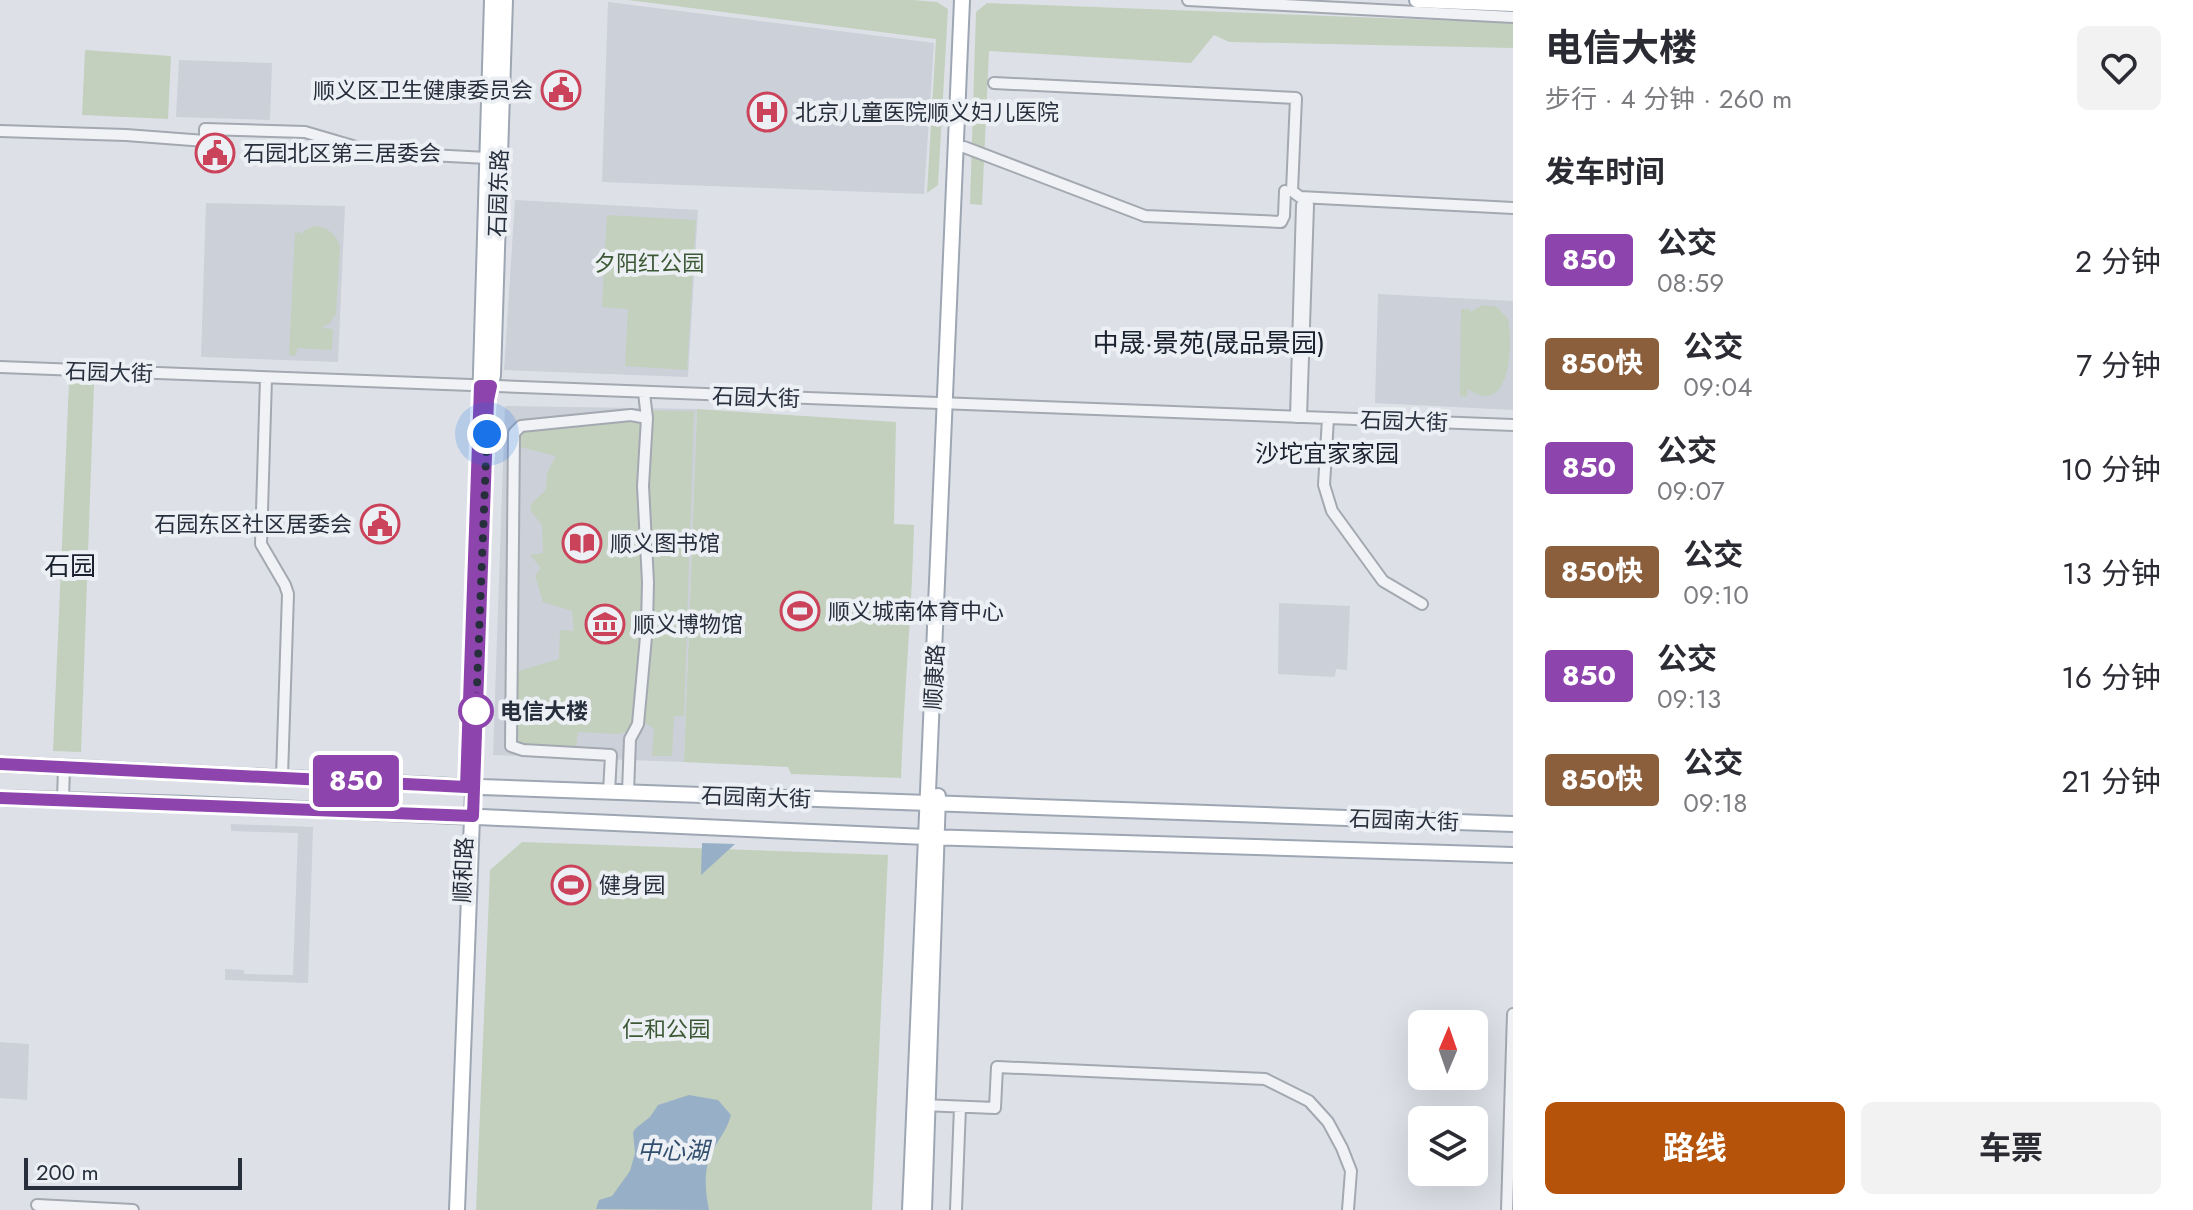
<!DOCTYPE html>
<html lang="zh">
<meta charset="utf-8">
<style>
body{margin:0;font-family:Jost,"Noto Sans SC",sans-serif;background:#f2f2f3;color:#2b2b33;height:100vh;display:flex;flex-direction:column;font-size:30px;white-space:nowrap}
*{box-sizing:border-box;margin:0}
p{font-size:26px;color:#7c7c81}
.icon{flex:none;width:44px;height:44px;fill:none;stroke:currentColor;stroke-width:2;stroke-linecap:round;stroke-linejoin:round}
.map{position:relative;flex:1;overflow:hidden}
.drawer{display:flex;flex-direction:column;background:#fff;width:680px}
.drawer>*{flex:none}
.badge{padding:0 16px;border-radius:6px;font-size:28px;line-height:52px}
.needle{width:52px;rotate:2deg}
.fabs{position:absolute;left:1408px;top:1010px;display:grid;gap:16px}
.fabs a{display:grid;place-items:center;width:80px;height:80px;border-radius:12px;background:#fff;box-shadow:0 8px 32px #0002;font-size:40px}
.scale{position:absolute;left:24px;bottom:20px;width:218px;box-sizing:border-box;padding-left:8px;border:4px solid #272f3d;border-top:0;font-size:22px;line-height:28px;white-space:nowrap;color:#272f3d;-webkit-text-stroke:6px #ecf0f4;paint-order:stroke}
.you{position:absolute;width:40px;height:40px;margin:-20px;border:6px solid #fff;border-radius:50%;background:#1a73e8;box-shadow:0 0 0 12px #1a73e833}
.map>.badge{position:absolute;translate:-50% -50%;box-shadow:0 0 0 4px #fff}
h2{padding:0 32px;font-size:30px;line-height:72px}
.round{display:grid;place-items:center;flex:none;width:84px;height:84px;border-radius:12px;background:#f2f2f3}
.overview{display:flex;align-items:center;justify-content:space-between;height:136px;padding:0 32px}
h1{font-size:38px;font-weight:700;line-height:60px}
.action{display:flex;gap:16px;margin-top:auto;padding:16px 32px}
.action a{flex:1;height:92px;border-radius:12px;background:#b45309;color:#fff;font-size:32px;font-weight:700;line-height:92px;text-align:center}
.action a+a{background:#f2f2f3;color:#2b2b33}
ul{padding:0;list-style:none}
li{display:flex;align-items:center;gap:24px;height:104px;padding:0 32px}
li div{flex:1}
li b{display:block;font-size:30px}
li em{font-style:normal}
li .badge{min-width:88px;font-weight:700;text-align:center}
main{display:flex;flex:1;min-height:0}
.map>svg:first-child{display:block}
.built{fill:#cbd0d9}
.green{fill:#c3d0be}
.water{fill:#98b0c7}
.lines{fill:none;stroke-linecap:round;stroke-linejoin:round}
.minor-casing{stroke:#a3a8b1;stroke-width:14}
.major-casing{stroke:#9da6b2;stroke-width:18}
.minor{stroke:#f0f2f5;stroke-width:10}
.major{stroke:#fff;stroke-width:14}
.line-casing{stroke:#fff;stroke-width:18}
.line{stroke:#8e44ad;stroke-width:12}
.walk{stroke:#272f3d;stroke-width:8;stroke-dasharray:0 14.4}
.stop-dot{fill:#fff;stroke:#8e44ad;stroke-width:4}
.labels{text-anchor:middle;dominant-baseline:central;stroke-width:8;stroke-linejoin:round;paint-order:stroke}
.poi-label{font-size:22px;fill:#272f3d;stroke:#ecf0f4;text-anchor:start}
.street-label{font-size:22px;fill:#272f3d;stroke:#ecf0f4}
.park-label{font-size:22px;fill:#3c5835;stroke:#ecf0f4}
.stop-label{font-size:22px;font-weight:bold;fill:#272f3d;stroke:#ecf0f4;text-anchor:start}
.neighbourhood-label{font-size:24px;fill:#19212e;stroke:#ecf0f4}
.water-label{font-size:24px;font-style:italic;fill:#324f70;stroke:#ecf0f4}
.quarter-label{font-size:26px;fill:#19212e;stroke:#ecf0f4}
</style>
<main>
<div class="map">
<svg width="1513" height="1210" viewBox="0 0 1513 1210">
<rect width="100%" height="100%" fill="#dde1e7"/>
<!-- built -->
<path class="built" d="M608,2L934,43L924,194L602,182Z
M179,60L272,63L270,120L176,117Z
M515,200L698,210L688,377L504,370Z
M206,203L345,206L338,362L201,357Z
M1378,294L1513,301V410L1375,403Z
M505,406L697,409L684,762L493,755Z
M1279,603L1350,606L1347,670L1336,669L1335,677L1278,674Z
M231,824L313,827L308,983L225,980V969L244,970V974L293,975L298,833L231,831Z
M0,1042L29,1044L27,1100L0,1098Z"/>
<!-- green -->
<path class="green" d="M628,0H913L937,2L948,9L938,185L927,193L936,39Z
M987,3L1513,23V48L1229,42L1214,35L1191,63L989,51L982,205L970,204L976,12Z
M85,50L171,56L168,119L82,115Z
M607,215L696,220L687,370L625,366L628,309L602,307Z
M314,226C327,227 336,234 340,246L336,314L330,323L321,328L333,329L332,350L297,348L296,356L289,355L295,233L300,232L301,235L305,230Z
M1483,305L1497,307L1508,319C1513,344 1511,419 1468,389L1467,397L1460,396L1461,309H1469L1470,312Z
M69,382L94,384L81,752L53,751Z
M697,409L896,422L894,524L914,525C912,610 904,693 901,778L791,774L788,767L684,762Z
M610,410L694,411L684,716H674L672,756H652L654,729L644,722L634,724L630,731L618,734L578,732L576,748L517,743L514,739L515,672L559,659L560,630L574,631L572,611L543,602L535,576L541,568L530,555L543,553L542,525L530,510L532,503L546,490L547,473L556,456L520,447V430Z
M522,842L888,855L872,1210H476L490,870Z"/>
<!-- water -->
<path class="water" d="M702,843L735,844L701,875Z
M689,1095L718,1100L731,1115C727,1130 720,1137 713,1150C703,1168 705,1191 709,1210L596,1209L599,1200L612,1196L630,1171L635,1153L633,1132L636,1128L650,1117L658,1105Z"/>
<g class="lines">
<defs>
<path id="minor" d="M1188,0L1513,17
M994,83L1296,98L1292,191L1300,197L1513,208
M0,131L126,135L205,141V129L305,132L373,152L487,158
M964,147L1145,216L1281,222L1284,216L1285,191
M0,367L1513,425
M266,378L261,544L285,585L288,594L282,776
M1296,417L1302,205H1308L1301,417
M1328,418L1324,485L1332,511L1383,581L1422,604
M609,792L611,755L523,750L511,746L514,433L521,426L631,415L647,418
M628,792L630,739L638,724L647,626L648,582L643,486L647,418L644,393
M63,800L64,767
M922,1105L995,1108L997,1067L1265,1079L1309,1101L1328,1122L1342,1148L1351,1171L1348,1210
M37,1205L133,1210
M956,1210L960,1107
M1507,1210L1513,1014"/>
<path id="major" d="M1417,0L1513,4
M480,406L492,0
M0,764L452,786L1513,824
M0,798L189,804L926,837L1513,855
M457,1210L488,400L493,375L505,0
M910,1210L962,0
M924,1210L938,796"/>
</defs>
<!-- minor casing -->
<use href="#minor" class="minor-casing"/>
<!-- major casing -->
<use href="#major" class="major-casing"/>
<!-- minor -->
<use href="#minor" class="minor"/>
<!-- major -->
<use href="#major" class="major"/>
</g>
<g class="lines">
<defs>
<path id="line" d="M0,764L466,787L480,386H491L488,400L473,816L0,798"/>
</defs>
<!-- line casing -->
<use href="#line" class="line-casing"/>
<!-- line -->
<use href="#line" class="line"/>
<!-- walk -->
<path class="walk" d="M476,711L487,434"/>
</g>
<!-- icons -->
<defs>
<symbol id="civic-ring" viewBox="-11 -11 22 22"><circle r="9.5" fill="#ecf0f4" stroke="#cb435a" stroke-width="1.5"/><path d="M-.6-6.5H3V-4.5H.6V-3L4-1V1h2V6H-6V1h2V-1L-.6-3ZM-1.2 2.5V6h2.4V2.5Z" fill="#cb435a"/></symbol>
<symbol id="hospital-ring" viewBox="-11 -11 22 22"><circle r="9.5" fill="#ecf0f4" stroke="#cb435a" stroke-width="1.5"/><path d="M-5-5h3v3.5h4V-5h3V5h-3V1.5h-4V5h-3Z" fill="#cb435a"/></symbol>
<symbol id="library-ring" viewBox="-11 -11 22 22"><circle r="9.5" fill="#ecf0f4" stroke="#cb435a" stroke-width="1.5"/><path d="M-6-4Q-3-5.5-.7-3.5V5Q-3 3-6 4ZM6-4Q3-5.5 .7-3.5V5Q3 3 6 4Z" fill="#cb435a"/></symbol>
<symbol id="stadium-ring" viewBox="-11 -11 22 22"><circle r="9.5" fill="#ecf0f4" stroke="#cb435a" stroke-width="1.5"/><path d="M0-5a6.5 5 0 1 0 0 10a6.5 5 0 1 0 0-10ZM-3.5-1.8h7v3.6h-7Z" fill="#cb435a"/></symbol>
<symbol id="museum-ring" viewBox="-11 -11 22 22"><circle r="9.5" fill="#ecf0f4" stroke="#cb435a" stroke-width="1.5"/><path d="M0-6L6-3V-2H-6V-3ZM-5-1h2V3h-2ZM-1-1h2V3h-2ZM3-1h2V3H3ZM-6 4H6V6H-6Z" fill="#cb435a"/></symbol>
</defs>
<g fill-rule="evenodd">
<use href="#civic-ring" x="539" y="68" width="44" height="44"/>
<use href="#hospital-ring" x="745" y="90" width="44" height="44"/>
<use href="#civic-ring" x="193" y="131" width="44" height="44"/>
<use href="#civic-ring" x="358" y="502" width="44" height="44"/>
<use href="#library-ring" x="560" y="521" width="44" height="44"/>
<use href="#stadium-ring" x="778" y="589" width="44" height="44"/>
<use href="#museum-ring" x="583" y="602" width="44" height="44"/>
<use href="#stadium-ring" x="549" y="863" width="44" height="44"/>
</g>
<!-- markers -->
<circle class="stop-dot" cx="476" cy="711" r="16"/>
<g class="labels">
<!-- poi labels -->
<g class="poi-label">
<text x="533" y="90" text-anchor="end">顺义区卫生健康委员会</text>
<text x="795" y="112">北京儿童医院顺义妇儿医院</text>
<text x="243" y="153">石园北区第三居委会</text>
<text x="352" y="524" text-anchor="end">石园东区社区居委会</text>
<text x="610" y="543">顺义图书馆</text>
<text x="828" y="611">顺义城南体育中心</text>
<text x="633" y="624">顺义博物馆</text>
<text x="599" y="885">健身园</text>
</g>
<!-- street labels -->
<g class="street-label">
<text transform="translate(498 193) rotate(-88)">石园东路</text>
<text transform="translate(109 372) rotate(2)">石园大街</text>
<text transform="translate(756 397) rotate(2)">石园大街</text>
<text transform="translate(1404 421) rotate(2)">石园大街</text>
<text transform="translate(934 677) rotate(-87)">顺康路</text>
<text transform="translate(756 797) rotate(2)">石园南大街</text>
<text transform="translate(1404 820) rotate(2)">石园南大街</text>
<text transform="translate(463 870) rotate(-88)">顺和路</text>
</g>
<!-- park labels -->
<g class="park-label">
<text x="649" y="263">夕阳红公园</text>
<text x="666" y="1029">仁和公园</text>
</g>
<!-- stop labels -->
<g class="stop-label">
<text x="500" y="711">电信大楼</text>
</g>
<!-- neighbourhood labels -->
<g class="neighbourhood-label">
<text x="1327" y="453">沙坨宜家家园</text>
</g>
<!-- water labels -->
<g class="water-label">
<text x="673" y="1150">中心湖</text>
</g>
<!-- quarter labels -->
<g class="quarter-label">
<text x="1209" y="343">中晟·景苑(晟品景园)</text>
<text x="70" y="566">石园</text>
</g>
</g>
</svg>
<div class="fabs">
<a><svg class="needle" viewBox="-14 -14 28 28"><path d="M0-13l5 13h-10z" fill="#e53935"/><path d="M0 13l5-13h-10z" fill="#7c7c81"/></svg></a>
<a><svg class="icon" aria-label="layers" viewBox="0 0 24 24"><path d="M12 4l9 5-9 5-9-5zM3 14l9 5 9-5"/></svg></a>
</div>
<div class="scale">200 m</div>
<div class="you" style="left:487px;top:434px"></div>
<b class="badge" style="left:356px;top:781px;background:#8e44ad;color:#fff">850</b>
</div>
<section class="drawer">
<div class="overview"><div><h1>电信大楼</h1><p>步行 · 4 分钟 · 260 m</p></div><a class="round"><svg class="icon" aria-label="heart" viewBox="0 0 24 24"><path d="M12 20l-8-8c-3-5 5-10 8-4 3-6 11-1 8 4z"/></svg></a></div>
<h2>发车时间</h2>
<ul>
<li><span class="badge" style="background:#8e44ad;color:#fff">850</span><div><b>公交</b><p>08:59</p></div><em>2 分钟</em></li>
<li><span class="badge" style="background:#8b5e3c;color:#fff">850快</span><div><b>公交</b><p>09:04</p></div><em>7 分钟</em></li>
<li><span class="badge" style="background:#8e44ad;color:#fff">850</span><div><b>公交</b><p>09:07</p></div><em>10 分钟</em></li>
<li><span class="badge" style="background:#8b5e3c;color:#fff">850快</span><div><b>公交</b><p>09:10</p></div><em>13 分钟</em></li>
<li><span class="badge" style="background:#8e44ad;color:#fff">850</span><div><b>公交</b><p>09:13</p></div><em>16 分钟</em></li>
<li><span class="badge" style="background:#8b5e3c;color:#fff">850快</span><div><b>公交</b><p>09:18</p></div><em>21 分钟</em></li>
</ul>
<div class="action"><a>路线</a><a>车票</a></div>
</section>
</main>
